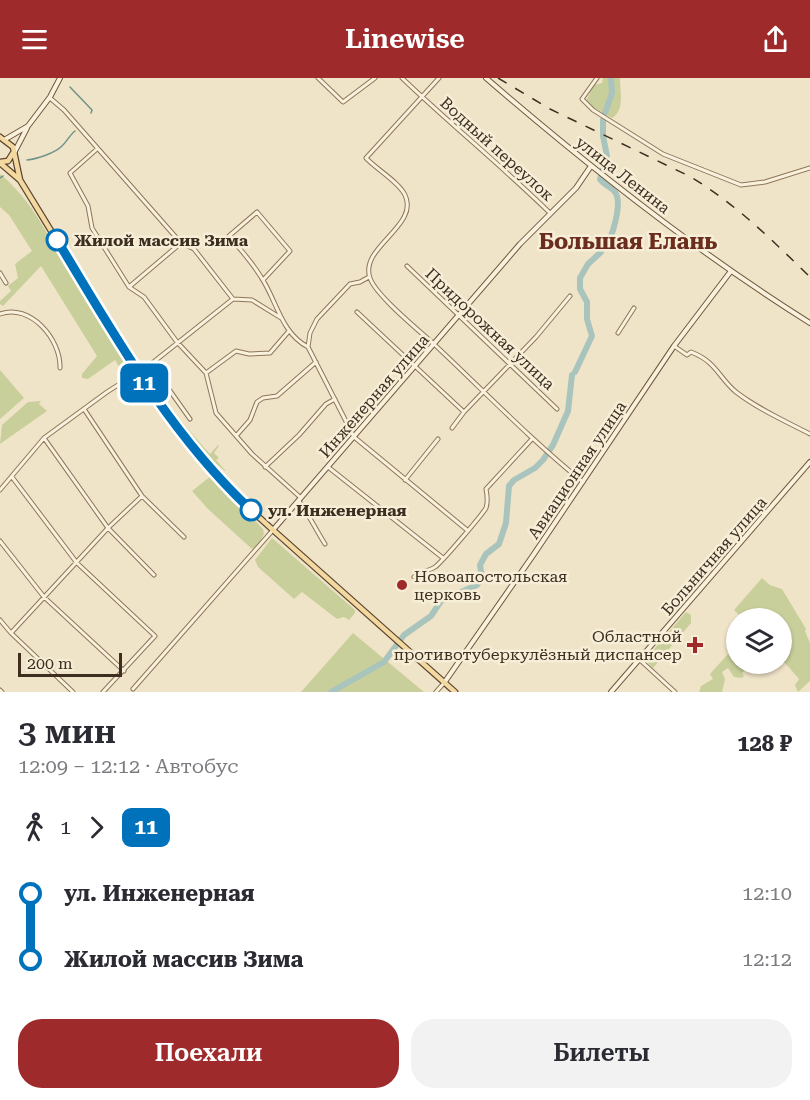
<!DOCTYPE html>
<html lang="ru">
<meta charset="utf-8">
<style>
body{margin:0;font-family:"Roboto Serif",serif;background:#f2f2f3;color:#2b2b33;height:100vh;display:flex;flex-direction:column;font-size:22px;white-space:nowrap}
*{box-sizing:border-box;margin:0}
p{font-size:20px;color:#7c7c81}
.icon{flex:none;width:33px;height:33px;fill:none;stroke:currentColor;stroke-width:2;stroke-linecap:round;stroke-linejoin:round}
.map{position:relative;height:614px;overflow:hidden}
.sheet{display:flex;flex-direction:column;background:#fff;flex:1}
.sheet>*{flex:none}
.badge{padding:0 12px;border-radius:9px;font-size:21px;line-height:39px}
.tools{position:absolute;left:726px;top:530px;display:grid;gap:12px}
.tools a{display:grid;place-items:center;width:66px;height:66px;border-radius:50%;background:#fff;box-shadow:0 2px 4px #0004;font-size:30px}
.scale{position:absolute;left:18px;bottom:15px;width:104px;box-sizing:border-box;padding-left:6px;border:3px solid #3d2e20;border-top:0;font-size:16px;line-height:21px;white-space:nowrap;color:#3d2e20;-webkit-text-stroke:4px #f7eed8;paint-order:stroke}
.map>.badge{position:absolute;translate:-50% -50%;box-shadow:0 0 0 3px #fff}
.legs{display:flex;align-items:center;gap:9px;height:66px;padding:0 18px;font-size:20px}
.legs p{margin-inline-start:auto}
.head{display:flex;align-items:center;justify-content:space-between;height:102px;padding:0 18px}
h1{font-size:33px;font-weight:600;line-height:45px}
.action{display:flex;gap:12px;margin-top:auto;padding:12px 18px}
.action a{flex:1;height:69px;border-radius:24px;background:#9e2a2b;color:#fff;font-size:24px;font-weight:600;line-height:69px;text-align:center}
.action a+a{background:#f2f2f3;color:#2b2b33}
ul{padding:0 18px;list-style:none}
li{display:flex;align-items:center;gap:21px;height:66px;font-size:22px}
li i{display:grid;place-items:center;width:9px;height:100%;margin:0 8px;background:currentColor}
li i::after{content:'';width:15px;height:15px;margin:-8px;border:4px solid;border-radius:50%;background:#fff}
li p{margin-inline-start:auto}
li:first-child i{background:linear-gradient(#0000 50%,currentColor 0)}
li:last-child i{background:linear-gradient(currentColor 50%,#0000 0)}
header{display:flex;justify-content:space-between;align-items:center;height:78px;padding:0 18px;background:#9e2a2b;color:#fff;font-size:27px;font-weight:600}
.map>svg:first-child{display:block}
.green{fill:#c9cf9b}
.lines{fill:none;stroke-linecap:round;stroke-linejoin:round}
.stream{stroke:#6f938a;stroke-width:1.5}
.river{stroke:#a9c4bc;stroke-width:6}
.street-casing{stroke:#8d765c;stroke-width:5}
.secondary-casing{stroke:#6f573f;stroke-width:6}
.primary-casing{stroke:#5b4430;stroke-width:7}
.street{stroke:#faf1dc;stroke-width:3}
.secondary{stroke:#faf1dc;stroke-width:4}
.primary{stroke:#f3d9a0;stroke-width:4.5}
.rail{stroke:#3d2e20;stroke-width:1.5;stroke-dasharray:10 10;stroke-linecap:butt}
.line-1-casing{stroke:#fff;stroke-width:14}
.line-1{stroke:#0072bc;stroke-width:9}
.stop-1-dot{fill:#fff;stroke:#0072bc;stroke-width:3}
.poi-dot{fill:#9e2a2b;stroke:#f7eed8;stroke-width:2}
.labels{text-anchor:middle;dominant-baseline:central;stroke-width:5;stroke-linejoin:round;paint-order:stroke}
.street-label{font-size:16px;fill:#3d2e20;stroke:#f7eed8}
.stop-label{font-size:16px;font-weight:bold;fill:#3d2e20;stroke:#f7eed8;text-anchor:start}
.poi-label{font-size:16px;fill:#3d2e20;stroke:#f7eed8;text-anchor:start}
.district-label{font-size:22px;font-weight:bold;fill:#6b2e1e;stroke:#f7eed8}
</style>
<header><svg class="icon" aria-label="menu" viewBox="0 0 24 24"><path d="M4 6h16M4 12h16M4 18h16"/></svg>Linewise<svg class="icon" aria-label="share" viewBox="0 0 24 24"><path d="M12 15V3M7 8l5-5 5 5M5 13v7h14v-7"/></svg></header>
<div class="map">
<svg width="810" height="614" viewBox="0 0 810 614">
<rect width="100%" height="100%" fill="#f0e4c8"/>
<!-- green -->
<path class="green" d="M603,0H620C620,14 625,32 612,40L591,28L586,23L594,7L602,5Z
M0,96C21,113 40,140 52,165L114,263L127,290L123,295L115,282L88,301L82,300V296L97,278L41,188L3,228L0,226V223L11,213L8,208L18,200L15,186L32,173L9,137L0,129Z
M150,291L161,305L158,311C174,335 191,355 210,376L218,367L219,368L214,375L219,380L216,382L225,392V393L218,387L215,388L179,344L147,299V293Z
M0,292L24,320L0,341Z
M41,323L39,326L47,333L0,366L2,347L28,324Z
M211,398L263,451L264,456L258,467L252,471L208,431L192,413Z
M272,460L355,532V535L349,542L344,539L337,541L302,514L294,521L258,489L255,482Z
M762,500L770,507L782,511L806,551L805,553L810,565V603L798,614L795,607L799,601L785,585L782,584V540H742L734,532Z
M686,534L691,537V545L653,590L648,585L649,577Z
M353,555L424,614H301Z
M728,570L736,572V585H748L749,588L742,595L744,598L742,600L734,599L728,590L722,594L725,601L722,614H699L701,608L713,601L710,596L728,576Z"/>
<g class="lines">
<!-- stream -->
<path class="stream" d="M70,9L92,32L91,35
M27,82C37,81 55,75 62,68C67,63 70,57 75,53
M0,100L3,98"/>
<!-- river -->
<path class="river" d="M605,35L612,15L611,0
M603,42V58L607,78L600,101C604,107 611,109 615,114C623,125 612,160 605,170
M575,294L592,258L587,241V224L580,211V200L588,186L601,174
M331,614L384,584L404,557L431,538L441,523L477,507L482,500L480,487L486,476L499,466L506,445L509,408L514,402L535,390L543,382L553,367L568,333L572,297"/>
<defs>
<path id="street" d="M318,0L343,24L375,0
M402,0C450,46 502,88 550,135
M439,0L366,80C376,91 399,104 405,117C420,148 359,169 370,200C376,218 421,254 436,268C485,314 531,362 583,404
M597,0L582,21L593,32L663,76L741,107L765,104L810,90
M50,20L64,32L181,165
M97,71L70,95L88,128L92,150L129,209
M407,188L557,331
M0,195L6,205
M369,199L360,204L350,206L317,241L310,255L308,269L354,359L467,452
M263,202L290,173L257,134L229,158C240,171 252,184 261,199C277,223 281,255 308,269
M233,221L194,171L181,165L129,209L144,219L177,264L206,295L216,335L252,376L301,420
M357,234L464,334
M0,236C30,225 61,261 60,290
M618,255L634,230
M674,268L687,277L691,274C717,284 718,299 736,314C758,331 785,343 810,356
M151,286L190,341
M206,295L236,273L249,276L270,275L289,253
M84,331L142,418L184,459
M452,350L464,334L536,259L570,218
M236,358L250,342L257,324L263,320L277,318L316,284
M44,360L108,450L154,497
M265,389L299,357L326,326L335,321
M328,389L443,480
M12,399L77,485L155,558L103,614
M405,402L438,361
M0,412L44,360L107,314L151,286L233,221L252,222L281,240
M299,423C309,437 316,452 325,466
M0,463L44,519L124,593
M414,499C422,493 429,493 435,489C442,484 482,437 486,430C488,424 487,416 486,411L532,361
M0,542L11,555L73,614
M11,555L108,450L142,418
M640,582L675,614
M133,611L273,452
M0,612L2,614
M436,614L444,605"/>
<path id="secondary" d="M486,0C589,89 695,173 810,245
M4,62L28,48L50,19L60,0
M14,75L27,50
M273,452L520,166L576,110L591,88
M444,605L534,476L674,268L731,193
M611,614L810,384"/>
<path id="primary" d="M0,59L13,69L20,102
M0,84L8,83L13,75
M0,85L20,102L138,295L161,329L206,387L230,413L273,452L455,614"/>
</defs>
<!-- street casing -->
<use href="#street" class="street-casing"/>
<!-- secondary casing -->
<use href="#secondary" class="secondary-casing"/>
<!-- primary casing -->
<use href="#primary" class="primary-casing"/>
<!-- street -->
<use href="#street" class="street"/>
<!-- secondary -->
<use href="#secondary" class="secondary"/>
<!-- primary -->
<use href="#primary" class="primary"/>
<!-- rail -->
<path class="rail" d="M498,0L550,31L689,98C735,125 772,162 810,199"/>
</g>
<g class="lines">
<defs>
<path id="line-1" d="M57,162C115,258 169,355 251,432"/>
</defs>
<!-- line-1 casing -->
<use href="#line-1" class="line-1-casing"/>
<!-- line-1 -->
<use href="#line-1" class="line-1"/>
</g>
<!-- markers -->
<g class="stop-1-dot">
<circle cx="57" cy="162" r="10"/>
<circle cx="251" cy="432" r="10"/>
</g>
<g class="poi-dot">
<circle cx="402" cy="507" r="6"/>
<path d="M692 558h6v6h6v6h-6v6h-6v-6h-6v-6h6z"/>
</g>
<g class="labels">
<!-- street labels -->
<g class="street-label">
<text transform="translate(497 71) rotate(42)">Водный переулок</text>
<text transform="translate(623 97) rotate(38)">улица Ленина</text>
<text transform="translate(490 251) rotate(43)">Придорожная улица</text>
<text transform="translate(374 318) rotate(-49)">Инженерная улица</text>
<text transform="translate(577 392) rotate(-56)">Авиационная улица</text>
<text transform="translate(714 478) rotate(-49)">Больничная улица</text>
</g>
<!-- stop labels -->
<g class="stop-label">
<text x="74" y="162">Жилой массив Зима</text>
<text x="268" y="432">ул. Инженерная</text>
</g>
<!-- poi labels -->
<g class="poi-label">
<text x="414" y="498">Новоапостольская<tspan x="414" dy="18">церковь</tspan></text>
<text x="682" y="558" text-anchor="end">Областной<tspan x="682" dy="18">противотуберкулёзный диспансер</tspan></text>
</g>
<!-- district labels -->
<g class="district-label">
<text x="628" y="163">Большая Елань</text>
</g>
</g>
</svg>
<div class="tools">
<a><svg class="icon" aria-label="layers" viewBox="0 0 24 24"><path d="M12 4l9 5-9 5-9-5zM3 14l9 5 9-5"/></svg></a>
</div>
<div class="scale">200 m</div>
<b class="badge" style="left:144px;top:305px;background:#0072bc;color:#fff">11</b>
</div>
<section class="sheet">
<div class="head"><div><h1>3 мин</h1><p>12:09 – 12:12 · Автобус</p></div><b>128 ₽</b></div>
<div class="legs"><svg class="icon" aria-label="walk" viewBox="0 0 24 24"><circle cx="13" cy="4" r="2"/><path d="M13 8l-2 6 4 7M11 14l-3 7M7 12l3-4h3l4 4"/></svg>1<svg class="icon" aria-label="forward" viewBox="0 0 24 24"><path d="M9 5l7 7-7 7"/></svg><b class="badge" style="background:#0072bc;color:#fff">11</b></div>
<ul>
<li><i style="color:#0072bc"></i><b>ул. Инженерная</b><p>12:10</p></li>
<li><i style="color:#0072bc"></i><b>Жилой массив Зима</b><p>12:12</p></li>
</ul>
<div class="action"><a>Поехали</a><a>Билеты</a></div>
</section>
